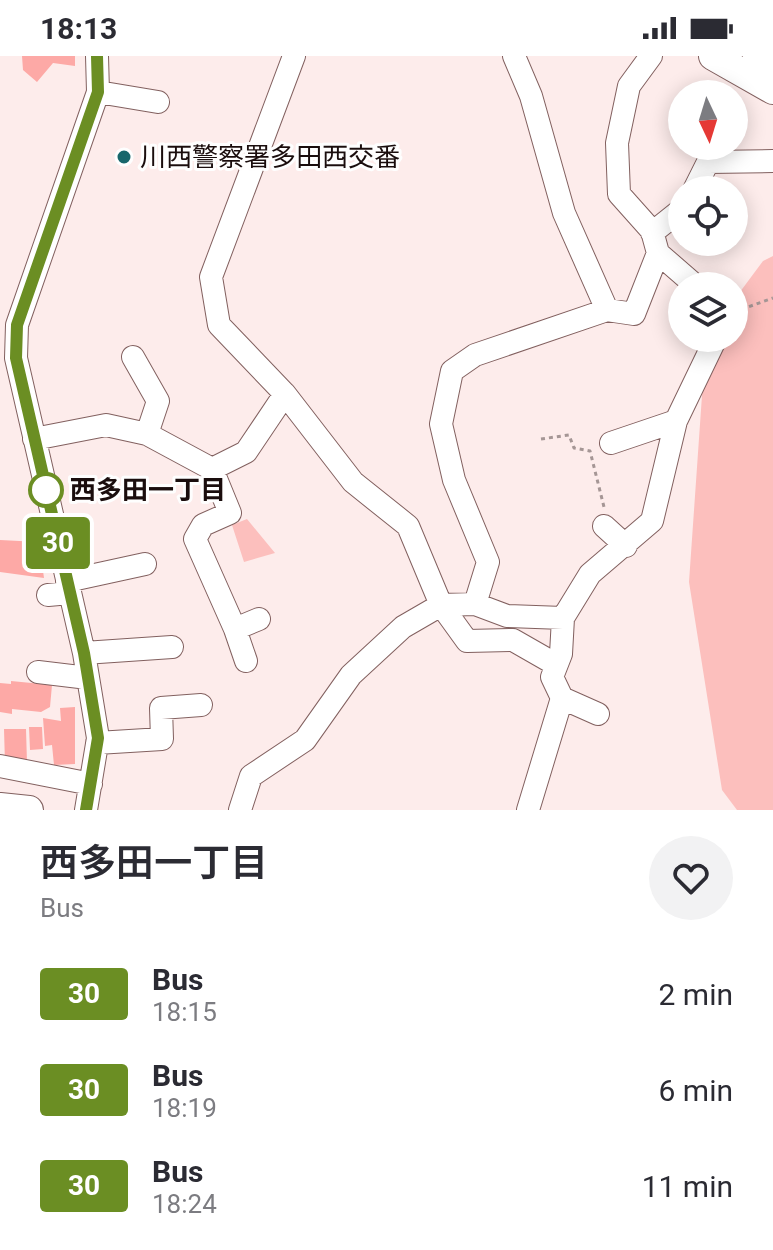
<!DOCTYPE html>
<meta charset="utf-8">
<style>
body{margin:0;font-family:Roboto,"Noto Sans JP",sans-serif;background:#f2f2f3;color:#2b2b33;height:100vh;display:flex;flex-direction:column;font-size:30px;white-space:nowrap}
*{box-sizing:border-box;margin:0}
p{font-size:26px;color:#7c7c81}
.icon{flex:none;width:44px;height:44px;fill:none;stroke:currentColor;stroke-width:2;stroke-linecap:round;stroke-linejoin:round}
.map{position:relative;height:754px;overflow:hidden}
.panel{display:flex;flex-direction:column;background:#fff;flex:1}
.panel>*{flex:none}
.badge{padding:0 16px;border-radius:6px;font-size:28px;line-height:52px}
.needle{width:52px;rotate:176deg}
.fabs{position:absolute;left:668px;top:24px;display:grid;gap:16px}
.fabs a{display:grid;place-items:center;width:80px;height:80px;border-radius:50%;background:#fff;box-shadow:0 4px 20px #0003;font-size:40px}
.map>.badge{position:absolute;translate:-50% -50%;box-shadow:0 0 0 4px #fff}
.round{display:grid;place-items:center;flex:none;width:84px;height:84px;border-radius:42px;background:#f2f2f3}
.summary{display:flex;align-items:center;justify-content:space-between;height:136px;padding:0 40px}
h1{font-size:38px;font-weight:600;line-height:60px}
ul{padding:0;list-style:none}
li{display:flex;align-items:center;gap:24px;height:96px;padding:0 40px}
li div{flex:1}
li b{display:block;font-size:30px}
li em{font-style:normal}
li .badge{min-width:88px;font-weight:700;text-align:center}
.status{display:flex;justify-content:space-between;align-items:center;height:56px;padding:0 40px;background:#fff;direction:ltr}
.status svg{height:22px;fill:currentColor}
.map>svg:first-child{display:block}
.green{fill:#fcbfbd}
.building{fill:#fda9a6}
.lines{fill:none;stroke-linecap:round;stroke-linejoin:round}
.minor-casing{stroke:#82605f;stroke-width:24}
.major-casing{stroke:#82605f;stroke-width:30}
.path{stroke:#a59695;stroke-width:3;stroke-dasharray:4 4;stroke-linecap:butt}
.minor{stroke:#fff;stroke-width:22}
.major{stroke:#fff;stroke-width:28}
.line-casing{stroke:#fff;stroke-width:18}
.line{stroke:#6b8e23;stroke-width:12}
.poi-dot{fill:#18666b;stroke:#fefefe;stroke-width:3}
.stop-dot{fill:#fff;stroke:#6b8e23;stroke-width:4}
.labels{text-anchor:middle;dominant-baseline:central;stroke-width:6;stroke-linejoin:round;paint-order:stroke}
.poi-label{font-size:26px;fill:#1a0d0d;stroke:#fefefe;text-anchor:start}
.stop-label{font-size:26px;font-weight:bold;fill:#1a0d0d;stroke:#fefefe;text-anchor:start}
</style>
<div class="status"><b>18:13</b><svg viewBox="0 0 49 12"><path d="M0 12V9h3v3zM5 12V6h3v6zM10 12V3h3v9zM15 12V0h3v12zM26 1h20v11H26zM47 4h2v5h-2z"/></svg></div>
<div class="map">
<svg width="773" height="754" viewBox="0 0 773 754">
<rect width="100%" height="100%" fill="#fdeceb"/>
<!-- green -->
<path class="green" d="M773,200V754H737L722,734L689,526L706,282H734V244L763,205Z
M247,463L275,497L244,506L232,469Z"/>
<!-- building -->
<path class="building" d="M22,0H75V10L53,7L37,26L23,14Z
M0,484L39,486L44,522L0,516Z
M11,625L52,629L50,651L41,656L12,653V658L0,656V627L11,628Z
M75,651V708L54,709L52,689L45,690L43,662L61,665L60,652Z
M29,671H42L43,693L30,694Z
M4,673H26L27,707L5,708Z"/>
<g class="lines">
<defs>
<path id="minor" d="M514,0L531,40L564,157L607,254
M98,36L158,46
M694,134L708,106L773,105
M652,177L682,153
M658,197L696,230
M285,338L353,426L408,470L441,549L467,585L513,584L555,608
M147,378L212,413L246,396L285,338L219,269L211,221L294,0
M34,383L106,369L147,378L158,345L133,301
M611,387L676,365
M212,413L230,457L203,469L195,483L235,573L246,605
M604,470L626,490
M67,525L145,508
M48,539L70,537
M475,548L507,560L563,562
M235,573L259,563
M84,597L172,591
M38,616L88,622
M562,642L598,658
M97,687L162,683L161,652L201,649
M0,710L91,728
M86,754L98,682L84,597L16,302L17,269L98,36L97,0
M240,754L251,720L305,684L351,619L403,571L441,549L475,548L488,506L454,424L441,368L452,315L475,299L607,254L634,258L658,197L652,175L619,138L617,87L629,30L651,0
M528,754L562,642L552,621L561,598L563,562L590,518L652,465L676,365L716,282"/>
<path id="major" d="M713,0L773,34
M757,0L773,8
M0,751L29,754"/>
</defs>
<!-- minor casing -->
<use href="#minor" class="minor-casing"/>
<!-- major casing -->
<use href="#major" class="major-casing"/>
<!-- path -->
<path class="path" d="M734,256L773,242
M541,383L569,379L574,392L590,395L604,451"/>
<!-- minor -->
<use href="#minor" class="minor"/>
<!-- major -->
<use href="#major" class="major"/>
</g>
<g class="lines">
<defs>
<path id="line" d="M86,754L98,682L84,597L16,302L17,269L98,36L97,0"/>
</defs>
<!-- line casing -->
<use href="#line" class="line-casing"/>
<!-- line -->
<use href="#line" class="line"/>
</g>
<!-- markers -->
<circle class="poi-dot" cx="124" cy="101" r="8"/>
<circle class="stop-dot" cx="46" cy="434" r="16"/>
<g class="labels">
<!-- poi labels -->
<g class="poi-label">
<text x="140" y="101">川西警察署多田西交番</text>
</g>
<!-- stop labels -->
<g class="stop-label">
<text x="70" y="434">西多田一丁目</text>
</g>
</g>
</svg>
<div class="fabs">
<a><svg class="needle" viewBox="-14 -14 28 28"><path d="M0-13l5 13h-10z" fill="#e53935"/><path d="M0 13l5-13h-10z" fill="#7c7c81"/></svg></a>
<a><svg class="icon" aria-label="locate" viewBox="0 0 24 24"><circle cx="12" cy="12" r="6"/><path d="M12 2v4M12 18v4M2 12h4M18 12h4"/></svg></a>
<a><svg class="icon" aria-label="layers" viewBox="0 0 24 24"><path d="M12 4l9 5-9 5-9-5zM3 14l9 5 9-5"/></svg></a>
</div>
<b class="badge" style="left:58px;top:487px;background:#6b8e23;color:#fff">30</b>
</div>
<section class="panel">
<div class="summary"><div><h1>西多田一丁目</h1><p>Bus</p></div><a class="round"><svg class="icon" aria-label="heart" viewBox="0 0 24 24"><path d="M12 20l-8-8c-3-5 5-10 8-4 3-6 11-1 8 4z"/></svg></a></div>
<ul>
<li><span class="badge" style="background:#6b8e23;color:#fff">30</span><div><b>Bus</b><p>18:15</p></div><em>2 min</em></li>
<li><span class="badge" style="background:#6b8e23;color:#fff">30</span><div><b>Bus</b><p>18:19</p></div><em>6 min</em></li>
<li><span class="badge" style="background:#6b8e23;color:#fff">30</span><div><b>Bus</b><p>18:24</p></div><em>11 min</em></li>
</ul>
</section>
